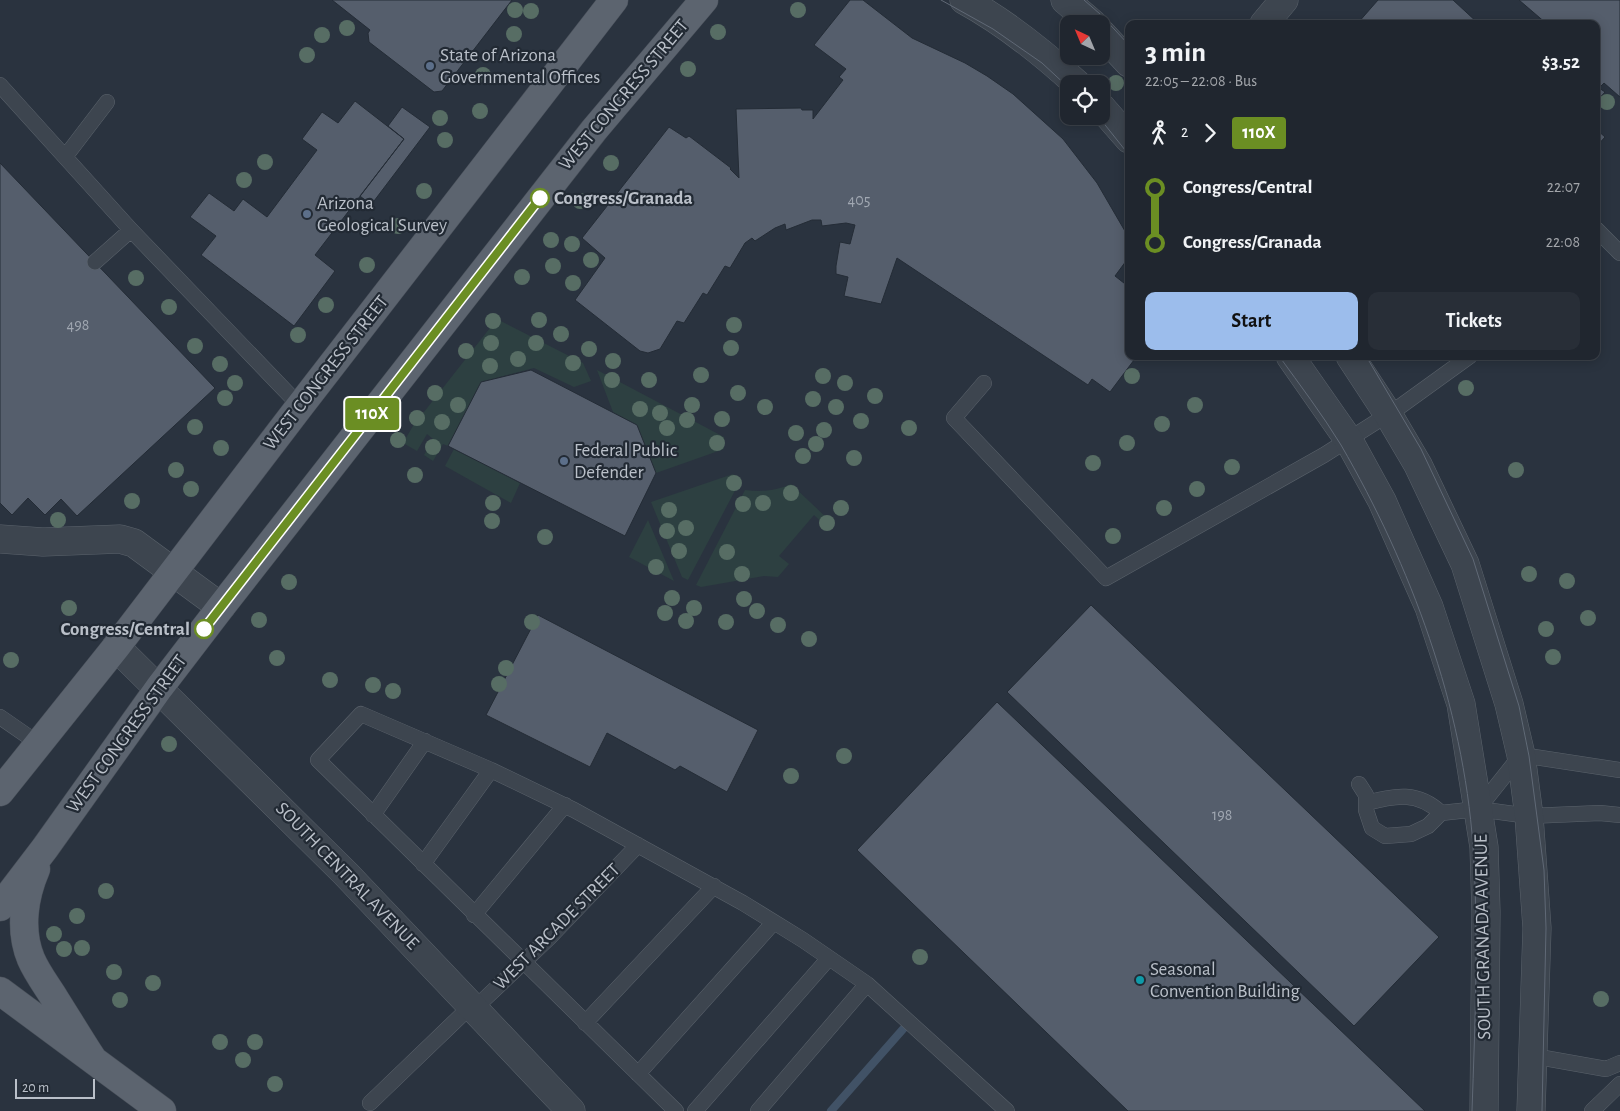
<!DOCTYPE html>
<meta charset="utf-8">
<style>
body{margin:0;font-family:"Alegreya Sans",sans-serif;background:#282e37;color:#f1f3f6;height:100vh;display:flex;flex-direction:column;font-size:19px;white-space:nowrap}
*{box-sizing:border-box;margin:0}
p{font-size:16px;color:#a2a5aa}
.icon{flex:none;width:28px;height:28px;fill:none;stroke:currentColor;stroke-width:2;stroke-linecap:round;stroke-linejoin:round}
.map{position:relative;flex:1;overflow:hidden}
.side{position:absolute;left:1125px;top:20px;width:475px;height:340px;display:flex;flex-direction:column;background:#20262f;border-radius:10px;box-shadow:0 2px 12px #0003,0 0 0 1px #3d434b}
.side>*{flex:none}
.badge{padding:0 10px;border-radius:4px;font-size:18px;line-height:32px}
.needle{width:32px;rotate:316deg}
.controls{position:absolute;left:1060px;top:15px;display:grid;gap:10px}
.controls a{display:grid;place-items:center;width:50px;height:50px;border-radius:10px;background:#20262f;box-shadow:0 2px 12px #0003,0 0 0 1px #3d434b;font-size:25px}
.scale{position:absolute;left:15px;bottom:12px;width:80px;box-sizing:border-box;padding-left:5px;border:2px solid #bac0c9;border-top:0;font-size:14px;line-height:18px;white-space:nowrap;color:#bac0c9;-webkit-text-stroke:4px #222a34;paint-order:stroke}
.map>.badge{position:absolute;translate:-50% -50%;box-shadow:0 0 0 2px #fff}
.legs{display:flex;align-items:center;gap:8px;height:55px;padding:0 20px;font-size:16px}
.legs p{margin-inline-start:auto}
.summary{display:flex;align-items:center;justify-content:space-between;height:85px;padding:0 20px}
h1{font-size:28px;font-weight:600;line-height:38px}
.button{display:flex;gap:10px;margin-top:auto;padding:10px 20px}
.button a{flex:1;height:58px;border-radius:10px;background:#9cbdec;color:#111;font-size:20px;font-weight:600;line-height:58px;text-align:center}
.button a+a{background:#282e37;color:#f1f3f6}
ul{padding:0 20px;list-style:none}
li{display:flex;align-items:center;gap:18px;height:55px;font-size:19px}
li i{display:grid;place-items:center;width:8px;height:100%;margin:0 6px;background:currentColor}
li i::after{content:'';width:12px;height:12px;margin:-6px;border:4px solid;border-radius:50%;background:#20262f}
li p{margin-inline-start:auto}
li:first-child i{background:linear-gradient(#0000 50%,currentColor 0)}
li:last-child i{background:linear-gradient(currentColor 50%,#0000 0)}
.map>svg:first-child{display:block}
.green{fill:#2d4041}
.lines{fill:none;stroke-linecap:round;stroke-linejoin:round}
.stream{stroke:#415266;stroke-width:8}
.building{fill:#555e6c;stroke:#242c36}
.service-casing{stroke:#5b636c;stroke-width:16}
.minor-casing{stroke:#5b636c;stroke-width:29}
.tertiary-casing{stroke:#5b636c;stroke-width:29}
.primary-casing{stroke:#474e58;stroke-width:29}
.service{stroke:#3d454f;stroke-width:15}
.minor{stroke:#3d454f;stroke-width:28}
.tertiary{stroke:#3d454f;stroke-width:28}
.primary{stroke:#5c646f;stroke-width:28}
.tram{stroke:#606976;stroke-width:1}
.tree{fill:#576d64}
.line-1-casing{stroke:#fff;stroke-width:11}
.line-1{stroke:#6b8e23;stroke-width:8}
.service-dot{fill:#5c6f8a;stroke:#222a34;stroke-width:2}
.stop-1-dot{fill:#fff;stroke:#6b8e23;stroke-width:2.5}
.culture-dot{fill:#0f9aa8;stroke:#222a34;stroke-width:2}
.labels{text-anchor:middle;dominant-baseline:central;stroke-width:4.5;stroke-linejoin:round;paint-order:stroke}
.number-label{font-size:16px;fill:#a1a8b2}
.poi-label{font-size:19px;fill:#bac0c9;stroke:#222a34;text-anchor:start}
.street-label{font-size:19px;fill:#bac0c9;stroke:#222a34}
.stop-label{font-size:19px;font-weight:bold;fill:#bac0c9;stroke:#222a34;text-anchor:start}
</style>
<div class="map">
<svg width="1620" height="1111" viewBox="0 0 1620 1111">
<rect width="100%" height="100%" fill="#2a333f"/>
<!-- green -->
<path class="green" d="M497,319L583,363L591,381L574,387L534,368L481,382L448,446L443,444L433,461L424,455L433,439L427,434L417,451L403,443L413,426Z
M597,370L724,437V449L656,473L637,425L613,412Z
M454,449L520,483L511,503L445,466Z
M733,474L740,481L688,580L682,577L651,502Z
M791,484L830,521L829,525L826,526L814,515L779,556L789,564L778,577L764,576L701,587L696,585L745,490C762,492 775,491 791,484Z
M648,520L674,581L629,557Z"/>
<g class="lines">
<!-- stream -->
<path class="stream" d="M831,1111L904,1028"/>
</g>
<!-- building -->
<path class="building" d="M332,0H512L442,91L434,92L369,42L368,33L370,30Z
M850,0H863L912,38L965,63L987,76L1013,94L1063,139L1097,183L1129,238V257L1115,276L1129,287V356H1137L1110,392L1092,379L1088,385L897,258L881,304L844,296L848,277L836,274V266L840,242L850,244L855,225L846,223L822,226L821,220H812L786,230L785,224L775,228L755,241L752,238L745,243L730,268L725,266L707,295L703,293L684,323L677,321L660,349L648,353L640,351L575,300L605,258L582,238L669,127L686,138L689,136L731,168L730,169L739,178L736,109L801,108L802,110H813V119L843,80L839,77L846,69L814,45Z
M1378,0H1453L1479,24H1357Z
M1519,0H1620V97L1604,83L1599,88L1605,92L1596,102V24H1547Z
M355,101L404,139L315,255L335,271L294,326L201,255L216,236L190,217L209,193L234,211L243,199L267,217L317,150L302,139L322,112L338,123Z
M402,107L430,127L371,205L360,196L404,139L388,126Z
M1596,129L1605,137L1596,147Z
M0,163L215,388L77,516L61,499L45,515L28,498L12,515L0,503Z
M531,370L637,425L656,473L625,536L448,446L481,382Z
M1091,605L1439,937L1354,1026L1007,692Z
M538,615L758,730L727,792L680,766L675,770L607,733L590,767L486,715Z
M997,702L1425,1111H1128L857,850Z"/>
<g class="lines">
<defs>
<path id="service" d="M0,85L131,230L300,406
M65,157L107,102
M1596,229L1620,253
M95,262L131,230
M984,383L954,418L1106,578L1324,455L1398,408L1470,356
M0,717L39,744
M1359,784L1366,795V810L1372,828L1385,836L1411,834L1428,826L1441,813L1478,809L1529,816L1600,813L1620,815
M1366,803C1395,795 1418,791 1441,813
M1478,809L1521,755L1620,770
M373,815L425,741
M423,864L491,770
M474,915L565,805
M867,984L1007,1111
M475,1008L549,938L638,845
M585,1023L714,886
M1533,1056L1606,1069L1620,1063
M638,1074L774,922
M370,1103L472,1005
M676,1111L318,760L361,714L491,770L574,810L743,903L803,940L867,984L758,1111
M695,1111L829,958
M1592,1111L1620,1084"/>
<path id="minor" d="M1264,24L1284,0
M0,539L43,542L120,539L134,543L221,607
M116,647L346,874L571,1111"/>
<path id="tertiary" d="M964,0C1006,23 1042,52 1077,84
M1065,0L1093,24
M1101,33L1129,63
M1101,107L1129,139
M1290,356L1348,439L1382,501L1429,607L1461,704L1484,847L1486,912L1484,1111
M1350,356L1388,414L1418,465L1465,564L1509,704L1521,755L1529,816L1537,928L1531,1111"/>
<path id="primary" d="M0,792L116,647L300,406L614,0
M36,869C24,897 19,930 31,959C37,973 47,986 55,999C67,1018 79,1038 92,1058
M0,907L45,848L159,688L221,607L594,130L704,0
M0,991L162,1111"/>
</defs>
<!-- service casing -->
<use href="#service" class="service-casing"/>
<!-- minor casing -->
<use href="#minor" class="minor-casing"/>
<!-- tertiary casing -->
<use href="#tertiary" class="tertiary-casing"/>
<!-- primary casing -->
<use href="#primary" class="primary-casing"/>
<!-- service -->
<use href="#service" class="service"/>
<!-- minor -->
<use href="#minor" class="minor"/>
<!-- tertiary -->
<use href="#tertiary" class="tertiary"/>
<!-- primary -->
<use href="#primary" class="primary"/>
<!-- tram -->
<path class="tram" d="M941,0L993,29L1042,63L1069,88
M1084,0L1100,14L1129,45
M1098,116L1129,155
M1279,356C1300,385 1322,414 1341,445C1411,566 1463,706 1473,846C1479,934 1475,1023 1472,1111
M1366,356L1421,449L1473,559L1519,706L1529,756L1544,870L1546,928L1542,1111"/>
</g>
<!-- trees -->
<g class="tree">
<circle cx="515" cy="10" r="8"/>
<circle cx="798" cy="10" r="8"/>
<circle cx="531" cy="11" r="8"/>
<circle cx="347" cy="28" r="8"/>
<circle cx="718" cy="32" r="8"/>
<circle cx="514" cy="34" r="8"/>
<circle cx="322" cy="35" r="8"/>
<circle cx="307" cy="55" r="8"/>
<circle cx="688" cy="69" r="8"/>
<circle cx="483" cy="75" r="8"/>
<circle cx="1116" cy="83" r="8"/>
<circle cx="1607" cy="102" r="8"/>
<circle cx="480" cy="111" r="8"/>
<circle cx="440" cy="118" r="8"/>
<circle cx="445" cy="140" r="8"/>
<circle cx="265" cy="162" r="8"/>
<circle cx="611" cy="163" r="8"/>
<circle cx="244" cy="180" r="8"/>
<circle cx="424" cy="191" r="8"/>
<circle cx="580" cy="201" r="8"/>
<circle cx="398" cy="226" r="8"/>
<circle cx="551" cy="240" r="8"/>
<circle cx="572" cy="244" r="8"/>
<circle cx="591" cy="260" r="8"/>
<circle cx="367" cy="265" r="8"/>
<circle cx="553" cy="266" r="8"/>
<circle cx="522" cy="277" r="8"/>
<circle cx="136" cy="278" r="8"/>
<circle cx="573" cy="283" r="8"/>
<circle cx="326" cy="305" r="8"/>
<circle cx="169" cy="307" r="8"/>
<circle cx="539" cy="320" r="8"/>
<circle cx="493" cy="321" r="8"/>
<circle cx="734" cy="325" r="8"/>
<circle cx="561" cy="334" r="8"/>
<circle cx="298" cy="335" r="8"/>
<circle cx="491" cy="343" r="8"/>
<circle cx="536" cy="343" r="8"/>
<circle cx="195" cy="346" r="8"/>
<circle cx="731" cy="348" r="8"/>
<circle cx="589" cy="349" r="8"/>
<circle cx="466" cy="351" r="8"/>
<circle cx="518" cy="359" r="8"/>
<circle cx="613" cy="361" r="8"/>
<circle cx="573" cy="363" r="8"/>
<circle cx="220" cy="364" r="8"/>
<circle cx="490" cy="366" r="8"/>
<circle cx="701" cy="375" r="8"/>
<circle cx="823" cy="376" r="8"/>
<circle cx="1132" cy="376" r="8"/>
<circle cx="612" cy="380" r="8"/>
<circle cx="649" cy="380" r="8"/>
<circle cx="235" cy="383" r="8"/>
<circle cx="845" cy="383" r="8"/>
<circle cx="1466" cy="388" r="8"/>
<circle cx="435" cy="393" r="8"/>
<circle cx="738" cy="393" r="8"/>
<circle cx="875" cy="396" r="8"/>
<circle cx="225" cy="398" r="8"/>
<circle cx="813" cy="399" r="8"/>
<circle cx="458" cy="405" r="8"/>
<circle cx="692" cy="405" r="8"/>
<circle cx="1195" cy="405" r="8"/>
<circle cx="765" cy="407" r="8"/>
<circle cx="836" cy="407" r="8"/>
<circle cx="640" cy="409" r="8"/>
<circle cx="660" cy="413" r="8"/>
<circle cx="417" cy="418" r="8"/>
<circle cx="722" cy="419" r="8"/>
<circle cx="687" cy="420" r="8"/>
<circle cx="861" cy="421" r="8"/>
<circle cx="442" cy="422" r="8"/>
<circle cx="1162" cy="424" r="8"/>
<circle cx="195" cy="427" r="8"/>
<circle cx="667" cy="428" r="8"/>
<circle cx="909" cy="428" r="8"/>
<circle cx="824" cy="430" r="8"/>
<circle cx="796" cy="433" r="8"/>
<circle cx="398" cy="440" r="8"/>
<circle cx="717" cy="443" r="8"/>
<circle cx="1127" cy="443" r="8"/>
<circle cx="816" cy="444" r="8"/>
<circle cx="433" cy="447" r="8"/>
<circle cx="221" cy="448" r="8"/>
<circle cx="803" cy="456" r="8"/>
<circle cx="854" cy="458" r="8"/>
<circle cx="1093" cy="463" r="8"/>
<circle cx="1232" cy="467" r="8"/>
<circle cx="176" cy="470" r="8"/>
<circle cx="1516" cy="470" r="8"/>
<circle cx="415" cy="475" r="8"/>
<circle cx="734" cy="483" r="8"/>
<circle cx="191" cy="489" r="8"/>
<circle cx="1197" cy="489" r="8"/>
<circle cx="791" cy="493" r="8"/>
<circle cx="132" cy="501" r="8"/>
<circle cx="493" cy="503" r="8"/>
<circle cx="763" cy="503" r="8"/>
<circle cx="743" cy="504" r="8"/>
<circle cx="841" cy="508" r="8"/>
<circle cx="1164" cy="508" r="8"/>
<circle cx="669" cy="510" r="8"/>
<circle cx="58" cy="520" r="8"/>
<circle cx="492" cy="521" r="8"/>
<circle cx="827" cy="523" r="8"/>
<circle cx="686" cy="528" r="8"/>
<circle cx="667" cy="531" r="8"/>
<circle cx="1113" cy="536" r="8"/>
<circle cx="545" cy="537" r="8"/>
<circle cx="679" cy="551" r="8"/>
<circle cx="727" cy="552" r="8"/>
<circle cx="656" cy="567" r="8"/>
<circle cx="742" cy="574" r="8"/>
<circle cx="1529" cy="574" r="8"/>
<circle cx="1567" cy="581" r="8"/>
<circle cx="289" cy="582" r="8"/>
<circle cx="672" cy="598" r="8"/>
<circle cx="744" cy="599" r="8"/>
<circle cx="69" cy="608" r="8"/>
<circle cx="694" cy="608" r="8"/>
<circle cx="757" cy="611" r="8"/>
<circle cx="665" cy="613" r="8"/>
<circle cx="1588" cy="618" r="8"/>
<circle cx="259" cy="620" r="8"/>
<circle cx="686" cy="621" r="8"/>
<circle cx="532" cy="622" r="8"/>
<circle cx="726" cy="622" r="8"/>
<circle cx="778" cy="625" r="8"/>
<circle cx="1546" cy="629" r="8"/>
<circle cx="809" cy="639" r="8"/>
<circle cx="1553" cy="657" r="8"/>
<circle cx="277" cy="658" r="8"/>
<circle cx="11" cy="660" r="8"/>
<circle cx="506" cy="668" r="8"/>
<circle cx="330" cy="680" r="8"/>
<circle cx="499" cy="684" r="8"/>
<circle cx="373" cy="685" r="8"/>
<circle cx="393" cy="691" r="8"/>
<circle cx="169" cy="744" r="8"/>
<circle cx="844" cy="756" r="8"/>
<circle cx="791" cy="776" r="8"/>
<circle cx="106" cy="891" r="8"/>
<circle cx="77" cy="916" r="8"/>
<circle cx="54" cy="934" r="8"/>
<circle cx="82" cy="948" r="8"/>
<circle cx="64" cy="949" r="8"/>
<circle cx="920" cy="957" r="8"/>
<circle cx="114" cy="972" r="8"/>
<circle cx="153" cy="983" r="8"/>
<circle cx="1601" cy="999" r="8"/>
<circle cx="120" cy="1000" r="8"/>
<circle cx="220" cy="1042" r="8"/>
<circle cx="255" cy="1042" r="8"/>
<circle cx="243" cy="1060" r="8"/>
<circle cx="275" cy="1084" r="8"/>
</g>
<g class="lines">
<defs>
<path id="line-1" d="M204,629L540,198"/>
</defs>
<!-- line-1 casing -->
<use href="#line-1" class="line-1-casing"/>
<!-- line-1 -->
<use href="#line-1" class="line-1"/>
</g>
<!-- markers -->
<g class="service-dot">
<circle cx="430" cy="66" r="5"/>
<circle cx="307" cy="214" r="5"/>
<circle cx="564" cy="461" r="5"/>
</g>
<g class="stop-1-dot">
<circle cx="540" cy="198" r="9"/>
<circle cx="204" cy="629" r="9"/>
</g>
<circle class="culture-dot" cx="1140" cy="980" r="5"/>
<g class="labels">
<!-- number labels -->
<g class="number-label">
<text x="859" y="200">405</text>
<text x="78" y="325">498</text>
<text x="1222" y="815">198</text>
</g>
<!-- poi labels -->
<g class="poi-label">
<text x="440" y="55">State of Arizona<tspan x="440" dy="22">Governmental Offices</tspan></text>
<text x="317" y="203">Arizona<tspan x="317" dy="22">Geological Survey</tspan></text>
<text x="574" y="450">Federal Public<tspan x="574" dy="22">Defender</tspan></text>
<text x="1150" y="969">Seasonal<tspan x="1150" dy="22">Convention Building</tspan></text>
</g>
<!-- street labels -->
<g class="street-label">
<text transform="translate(624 95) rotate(-50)">WEST CONGRESS STREET</text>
<text transform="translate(326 373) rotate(-52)">WEST CONGRESS STREET</text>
<text transform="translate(127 734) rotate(-54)">WEST CONGRESS STREET</text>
<text transform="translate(347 876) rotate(46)">SOUTH CENTRAL AVENUE</text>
<text transform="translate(557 927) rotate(-45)">WEST ARCADE STREET</text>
<text transform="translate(1483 937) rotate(-91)">SOUTH GRANADA AVENUE</text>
</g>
<!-- stop labels -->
<g class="stop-label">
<text x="554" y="198">Congress/Granada</text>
<text x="190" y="629" text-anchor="end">Congress/Central</text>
</g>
</g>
</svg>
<div class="controls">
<a><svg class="needle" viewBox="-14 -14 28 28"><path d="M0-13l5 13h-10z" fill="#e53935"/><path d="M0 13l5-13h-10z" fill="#a2a5aa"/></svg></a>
<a><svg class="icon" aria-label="locate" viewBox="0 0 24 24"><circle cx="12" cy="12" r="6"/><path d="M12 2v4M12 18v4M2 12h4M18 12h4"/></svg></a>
</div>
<div class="scale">20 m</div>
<b class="badge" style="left:372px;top:414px;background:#6b8e23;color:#fff">110X</b>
<section class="side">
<div class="summary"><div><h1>3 min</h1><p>22:05 – 22:08 · Bus</p></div><b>$3.52</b></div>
<div class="legs"><svg class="icon" aria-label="walk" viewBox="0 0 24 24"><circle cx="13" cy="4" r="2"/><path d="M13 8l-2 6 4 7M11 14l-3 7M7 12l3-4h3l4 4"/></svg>2<svg class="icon" aria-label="forward" viewBox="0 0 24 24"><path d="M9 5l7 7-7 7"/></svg><b class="badge" style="background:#6b8e23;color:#fff">110X</b></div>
<ul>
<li><i style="color:#6b8e23"></i><b>Congress/Central</b><p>22:07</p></li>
<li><i style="color:#6b8e23"></i><b>Congress/Granada</b><p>22:08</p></li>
</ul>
<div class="button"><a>Start</a><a>Tickets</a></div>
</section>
</div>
